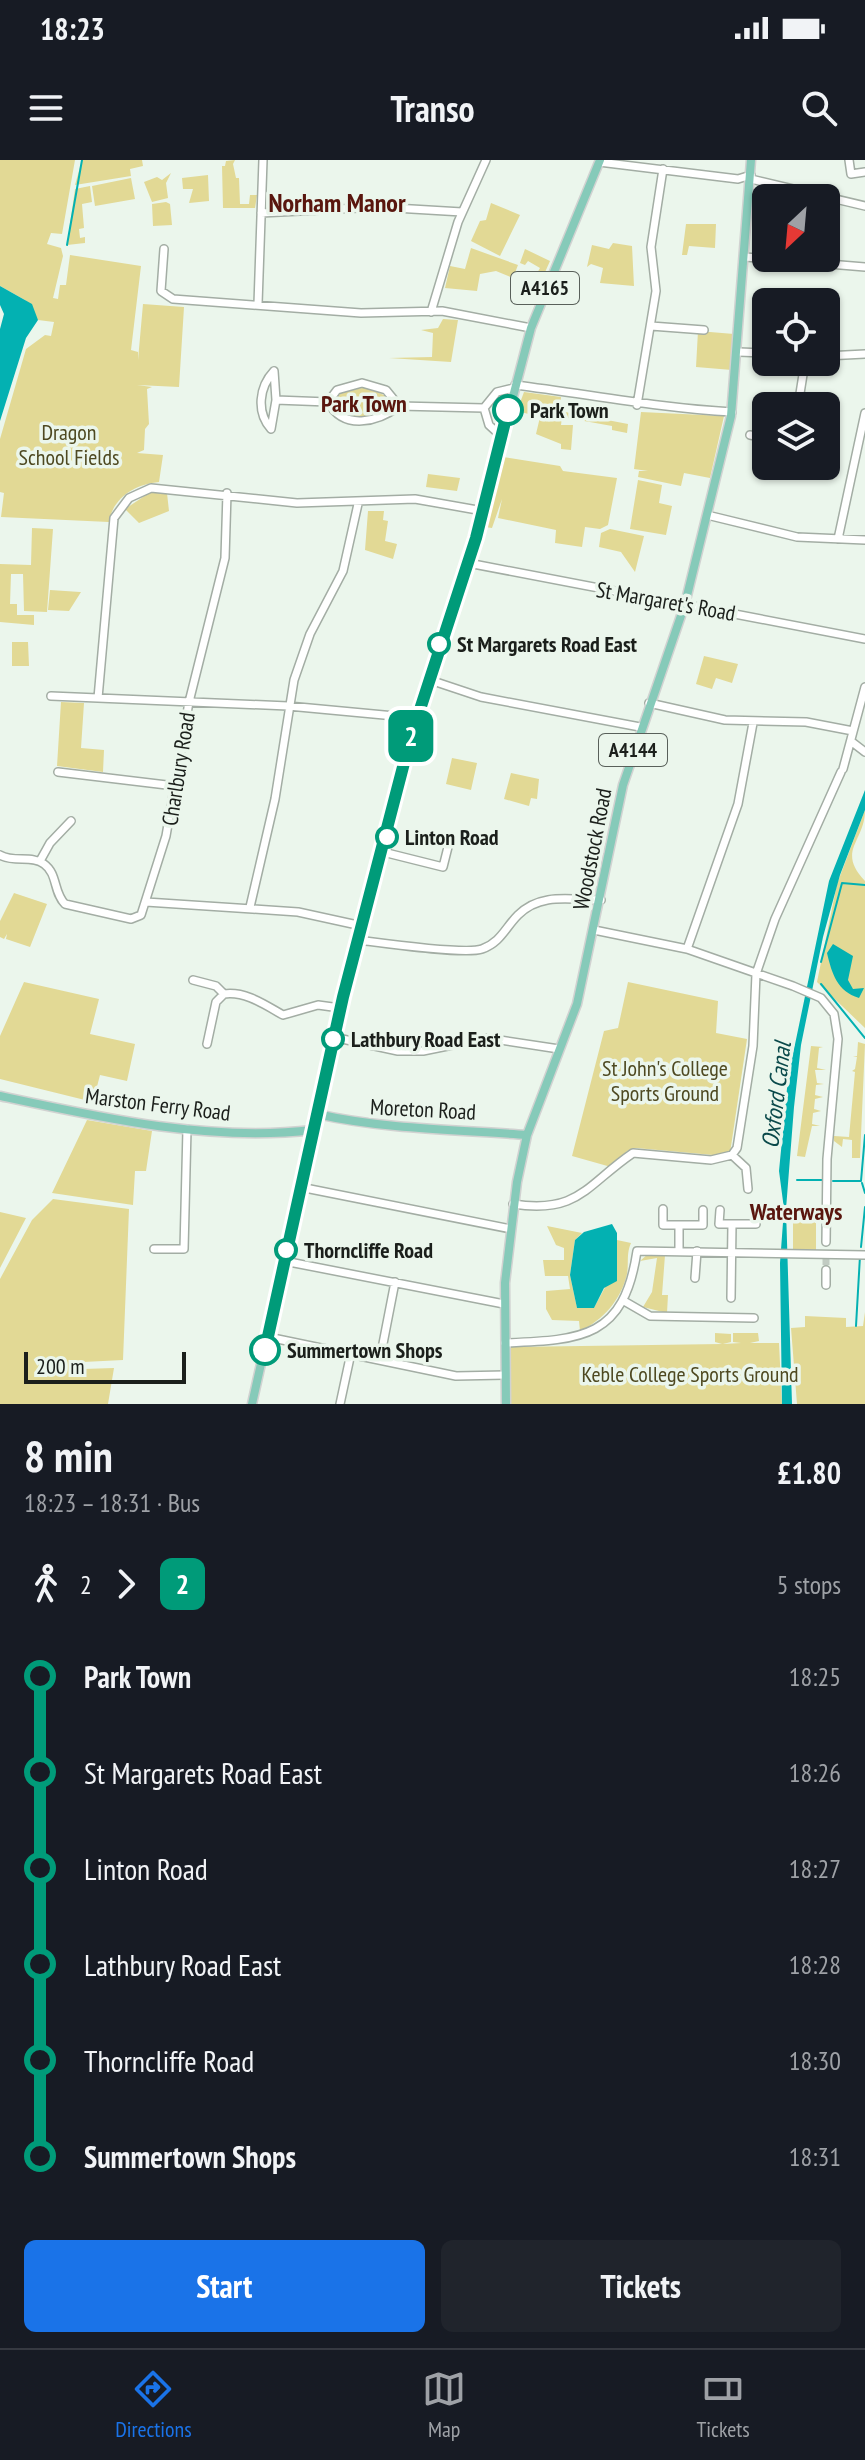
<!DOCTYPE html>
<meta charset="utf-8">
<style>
body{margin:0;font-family:"PT Sans Narrow",sans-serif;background:#20242c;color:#f1f3f6;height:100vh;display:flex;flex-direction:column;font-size:30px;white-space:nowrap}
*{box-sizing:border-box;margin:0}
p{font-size:26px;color:#9ea1a6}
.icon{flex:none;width:44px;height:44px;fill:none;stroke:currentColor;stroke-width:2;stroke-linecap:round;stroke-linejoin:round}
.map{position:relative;height:1244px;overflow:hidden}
.panel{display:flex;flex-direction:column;background:#171b24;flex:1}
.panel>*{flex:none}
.badge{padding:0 16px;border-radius:12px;font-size:28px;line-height:52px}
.needle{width:52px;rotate:206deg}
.fabs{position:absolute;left:752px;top:24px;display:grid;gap:16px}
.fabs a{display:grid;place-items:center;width:88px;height:88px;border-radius:12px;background:#171b24;box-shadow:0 2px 6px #0004;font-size:40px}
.scale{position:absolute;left:24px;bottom:20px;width:162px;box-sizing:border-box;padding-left:8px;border:4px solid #1b1f1b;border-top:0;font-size:22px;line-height:28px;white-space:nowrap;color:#1b1f1b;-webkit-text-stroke:6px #ebf6ec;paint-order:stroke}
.map>.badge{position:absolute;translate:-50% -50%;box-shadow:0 0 0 4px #fff}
.legs{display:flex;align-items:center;gap:12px;height:88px;padding:0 24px;font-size:26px}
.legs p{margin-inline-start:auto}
.summary{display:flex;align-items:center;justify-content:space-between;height:136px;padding:0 24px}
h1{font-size:44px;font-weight:800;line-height:60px}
.button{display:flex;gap:16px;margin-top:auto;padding:16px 24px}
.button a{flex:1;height:92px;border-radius:12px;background:#1a73e8;color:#fff;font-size:32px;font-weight:800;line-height:92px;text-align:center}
.button a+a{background:#20242c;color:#f1f3f6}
ul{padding:0 24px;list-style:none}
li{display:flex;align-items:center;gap:28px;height:96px;font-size:30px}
li i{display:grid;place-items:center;width:12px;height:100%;margin:0 10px;background:currentColor}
li i::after{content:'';width:20px;height:20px;margin:-10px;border:6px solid;border-radius:50%;background:#171b24}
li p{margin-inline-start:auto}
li:first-child i{background:linear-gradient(#0000 50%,currentColor 0)}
li:last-child i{background:linear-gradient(currentColor 50%,#0000 0)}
.status{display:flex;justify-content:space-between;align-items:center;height:56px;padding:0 40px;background:#171b24;direction:ltr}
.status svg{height:22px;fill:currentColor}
header{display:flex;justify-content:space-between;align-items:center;height:104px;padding:0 24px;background:#171b24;font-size:36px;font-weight:800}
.tab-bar{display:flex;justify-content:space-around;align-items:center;height:112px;border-top:2px solid #363941;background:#171b24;font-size:22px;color:#9ea1a6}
.tab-bar a{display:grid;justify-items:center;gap:4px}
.tab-bar .current{color:#1a73e8}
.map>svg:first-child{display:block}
.green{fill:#e2d995}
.water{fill:#03b1b2}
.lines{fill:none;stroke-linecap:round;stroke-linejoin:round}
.stream{stroke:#03b1b2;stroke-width:2}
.minor-tunnel{stroke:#c1cbc2;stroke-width:7;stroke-dasharray:7 3.5;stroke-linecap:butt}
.minor-casing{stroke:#a3ada4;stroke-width:10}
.major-casing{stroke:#d1d2d1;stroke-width:11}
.minor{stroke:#fff;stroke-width:7}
.major{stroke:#86cab9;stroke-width:8}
.line-1-casing{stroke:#fff;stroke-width:18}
.line-1{stroke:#009b79;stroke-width:12}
.stop-1-dot{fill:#fff;stroke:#009b79;stroke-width:4}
.labels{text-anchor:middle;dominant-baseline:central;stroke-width:7;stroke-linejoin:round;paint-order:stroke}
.shield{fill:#ebf6ec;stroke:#59605a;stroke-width:2}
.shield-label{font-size:20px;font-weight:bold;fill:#1b1f1b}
.stop-label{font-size:22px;font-weight:bold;fill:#1b1f1b;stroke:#ebf6ec;text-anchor:start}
.park-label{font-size:22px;fill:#4e4921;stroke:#ebf6ec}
.street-label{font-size:22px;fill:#1b1f1b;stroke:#ebf6ec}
.neighbourhood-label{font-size:24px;font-weight:bold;fill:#59160e;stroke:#ebf6ec}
.water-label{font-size:24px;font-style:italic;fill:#0a494a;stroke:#ebf6ec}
.quarter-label{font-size:26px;font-weight:bold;fill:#59160e;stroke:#ebf6ec}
</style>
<div class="status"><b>18:23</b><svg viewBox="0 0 49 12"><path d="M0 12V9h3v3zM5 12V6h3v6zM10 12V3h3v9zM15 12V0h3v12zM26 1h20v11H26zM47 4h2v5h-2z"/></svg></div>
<header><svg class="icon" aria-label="menu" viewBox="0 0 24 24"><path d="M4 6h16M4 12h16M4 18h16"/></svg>Transo<svg class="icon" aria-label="search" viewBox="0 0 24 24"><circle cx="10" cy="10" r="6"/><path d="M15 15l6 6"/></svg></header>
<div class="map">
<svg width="865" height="1244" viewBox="0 0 865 1244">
<rect width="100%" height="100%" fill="#ebf6ec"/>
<!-- green -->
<path class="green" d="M0,0H75L62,74L51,73L47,84L61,88L63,96L53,138L58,139L60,125H66L70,95L141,106L131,190L138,192V200L143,144L184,147L179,227L137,225L152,227L147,229L149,264L145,269L144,290L137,293L163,295L159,322C136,324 113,337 109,362L1,357L4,333L0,332V279L26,189L45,175L51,176L54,162L38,160L25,140L0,126Z
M82,0H142L143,6L130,9L131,16L75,25Z
M235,0L233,4L236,18H239L240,44H249L250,35H257L255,48H223L222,6H225L226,1Z
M171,13L166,23L168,38L152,42L144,22L157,17L162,20Z
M208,15L209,41L189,43L193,29H183L182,18Z
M131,18L135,39L95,46L92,26Z
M90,26L92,42L82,44L84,68L79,69L80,78L85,77V83L67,85L75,29Z
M166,42L170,44L172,65L153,66L152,44Z
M491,43L520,55L500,96L471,81L480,61L486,60Z
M686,64H716L715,88L689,86L687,95H682Z
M613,83L632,86L634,126L600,123L603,108L591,104L587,107L592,85L609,89Z
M471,88L518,105L513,118L496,111L480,114L477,131L445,128L450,106L465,109Z
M525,89L550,101L538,128L523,121L532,122L540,108L528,101L525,105L520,103Z
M443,159L458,160L451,202L389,198L432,197L433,173L421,170L438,168Z
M698,171L734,174L732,210L696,207Z
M366,227L388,237L390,249C374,262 344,261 333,242L337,234Z
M524,232L561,237L560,251L628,264L627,273L612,270V266L562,257L561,265H573L571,290L561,289V284L536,274L540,257L517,251Z
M641,252L724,256L710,318L684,313L681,326L638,317L639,311H648L634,309Z
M503,297L560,306L563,311L617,318L608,365L600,369L585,367L582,387L555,383L556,370L498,358L502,339L492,368L485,367Z
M428,314L460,318L457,331L426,327Z
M638,320L662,325L659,343L672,346L666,375L630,369Z
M149,333H167L169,351L139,363L125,349Z
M368,351H384L383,360L388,361L385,381L397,384L393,399L365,390Z
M32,368L53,369L47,452L24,451L23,414H11L10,444H17V455H34V465L0,462V404L31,405Z
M610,369L644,376L635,412L621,392L599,387L601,373Z
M50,430L80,432H81L69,451L48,450Z
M12,482H28L29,506H12Z
M704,496L738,504L732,523L716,518L712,529L696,524Z
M61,542L84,543L81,588L104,590L103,612L57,606Z
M452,598L477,603L471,630L446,624Z
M511,613L539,619L537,639L531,638L529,646L504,639Z
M865,650C865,682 836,690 865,721V868L817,822L837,724Z
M14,733L47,744L30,787L6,779L7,774L4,779L0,777V761Z
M24,822L99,839L90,874L135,884L127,921L100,915L93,942L0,919V876Z
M628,822L718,841L716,873L747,879L730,993L724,996L636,988L627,991L611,1007L572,996L604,871L618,868Z
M858,882L865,884L860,998H852V980L843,979L842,987L834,981V976L849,977L855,912L852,911L855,909L857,897L853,896H857Z
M811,886L823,887L819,888L817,908L826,910H815L817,923L824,924L816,925L815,935L823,937L815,939L814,949L821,951L813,953L812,964L820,966H812L805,997L797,996Z
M87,960L152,971L146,1011H135L133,1045L52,1033Z
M53,1039L129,1049L123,1200L83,1202V1209L114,1208L108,1244H0V1119L32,1060Z
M793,1046L824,1047V1057H816V1090L793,1089Z
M0,1052L26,1058L0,1108Z
M547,1066L582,1073L575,1080L570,1115L577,1148H594C609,1120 615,1112 617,1080L631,1083C626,1094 629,1103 627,1114C621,1140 603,1160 580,1171L579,1161L552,1160L546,1149V1131L570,1129L568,1116H545L543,1100H564V1088L556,1085Z
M648,1094L665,1095L662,1135H668L667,1153L643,1147L652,1132L657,1098L640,1101Z
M865,1152V1244H797L791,1168L805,1167V1156L846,1158V1167L863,1166Z
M715,1173L731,1174V1182L723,1184L741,1183L733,1182V1173H758L759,1181L750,1183H779L782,1244H511V1187L722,1184L715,1182Z"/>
<!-- water -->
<path class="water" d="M0,126L32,144L38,160L26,178L0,261V169L4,154L0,145Z
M865,630V650L840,715L823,777L801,885L794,947L786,1049L792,1244H782L780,1103L784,1049L779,1011L788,918L829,721Z
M833,784L853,796L848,820L853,829L864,828L859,838C837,831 832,814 827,793Z
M612,1064L617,1073V1121L604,1128L594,1148H577L570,1115L575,1080L584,1072Z"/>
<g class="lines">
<!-- stream -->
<path class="stream" d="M67,85L82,0
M821,802L842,723L865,725
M821,824L865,878
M797,1020H823
M833,1021H861L865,975
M862,1023L865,1033
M861,1087L865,1047
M856,1166L860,1096"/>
<!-- minor-tunnel -->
<path class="minor-tunnel" d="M826,1098V1110"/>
<defs>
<path id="minor" d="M849,0L851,14L865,12
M599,2L738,19L751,15
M751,19L865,46
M261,53L378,47L462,52
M164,89L161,131L173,139L361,153L442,151L531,168
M745,97L865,107
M258,144L263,0
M431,152L458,62L486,0
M651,166L704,170
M739,192L766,193
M826,196L865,194
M274,211L276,240L271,269C256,252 259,227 274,211Z
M362,223L386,230L399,246C378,262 344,271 328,242L337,230Z
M515,225C588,234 658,248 732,252
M276,240L328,242
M637,245L656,131L651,87L663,9
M399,246L484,248
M798,246L805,202
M750,275L766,278
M501,276L489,265L484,248L497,232L514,228
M707,355L797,377L865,380
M838,379L865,253
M468,403L865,479
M427,519L481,537L640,567
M51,536L288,546L416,558
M98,538L114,358L129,338L151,328L297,343L415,339L483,351
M649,543L725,560L806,562L853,571
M852,582L865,592
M843,609L865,527
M58,612L175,626
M383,692L443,707L449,683
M0,695C14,703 32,695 44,704C58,714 53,732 65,744L131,759L141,755L166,676L189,542L225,398L227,333
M40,701L50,683L71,661
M146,742L298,752L362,766
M250,747L275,639L294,520L310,474L343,411L358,344
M594,770L687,789L793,826L821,838L834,854L838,879L827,999L826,1082
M358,780C382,783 465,795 482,789C501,782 505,768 518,755C541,732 571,740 601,740
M687,789L738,644L753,563
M193,820L216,826L224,834C246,831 265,845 283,855L318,845L340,848
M333,877L398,891H423L487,878L559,889
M207,884L216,842L224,834
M732,995L746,1008L748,1029
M300,1027L511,1069
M513,1044C579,1054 586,1025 633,993L711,1000L732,995L737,988L753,886L756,814L775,759L841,612
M663,1049V1065H703V1050
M720,1050L719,1064H756V1049
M679,1065V1091
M154,1089H184L187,969
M284,1101L504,1144
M826,1110V1125
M695,1118L697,1091
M731,1138L732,1064
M624,1141L650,1156L754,1158
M268,1177L456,1216L505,1215
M505,1183C583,1180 624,1178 637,1091L865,1095
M380,1199L395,1122
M340,1244L351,1193"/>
<path id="major" d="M0,936C102,958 209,982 313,970
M317,954C382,969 460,970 527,975
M252,1244L343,837L410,580L476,378L531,168L600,0
M506,1244L505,1123L517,1022L527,975L577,844L623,625L685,444L731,256L751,0"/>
</defs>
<!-- minor casing -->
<use href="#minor" class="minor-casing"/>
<!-- major casing -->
<use href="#major" class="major-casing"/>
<!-- minor -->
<use href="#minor" class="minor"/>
<!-- major -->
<use href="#major" class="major"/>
</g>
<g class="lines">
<defs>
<path id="line-1" d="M265,1190L343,837L410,580L476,378L508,250"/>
</defs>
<!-- line-1 casing -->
<use href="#line-1" class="line-1-casing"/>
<!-- line-1 -->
<use href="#line-1" class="line-1"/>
</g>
<!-- markers -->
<g class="stop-1-dot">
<circle cx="508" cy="250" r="14"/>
<circle cx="439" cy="484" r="10"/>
<circle cx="387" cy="677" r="10"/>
<circle cx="333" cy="879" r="10"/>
<circle cx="286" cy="1090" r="10"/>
<circle cx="265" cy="1190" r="14"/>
</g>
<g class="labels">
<!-- shield labels -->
<g class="shield">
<rect x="511" y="112" width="68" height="32" rx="6"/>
<rect x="599" y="574" width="68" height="32" rx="6"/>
</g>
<g class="shield-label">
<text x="545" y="128">A4165</text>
<text x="633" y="590">A4144</text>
</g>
<!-- stop labels -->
<g class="stop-label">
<text x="530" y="250">Park Town</text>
<text x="457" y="484">St Margarets Road East</text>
<text x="405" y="677">Linton Road</text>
<text x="351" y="879">Lathbury Road East</text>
<text x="304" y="1090">Thorncliffe Road</text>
<text x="287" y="1190">Summertown Shops</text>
</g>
<!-- park labels -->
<g class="park-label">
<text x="69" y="272">Dragon<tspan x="69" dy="25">School Fields</tspan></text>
<text x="665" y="908">St John's College<tspan x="665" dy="25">Sports Ground</tspan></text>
<text x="690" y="1214">Keble College Sports Ground</text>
</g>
<!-- street labels -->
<g class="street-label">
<text transform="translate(666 441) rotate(10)">St Margaret's Road</text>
<text transform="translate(178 609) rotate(-81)">Charlbury Road</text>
<text transform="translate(592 689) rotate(-79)">Woodstock Road</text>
<text transform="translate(158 944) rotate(7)">Marston Ferry Road</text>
<text transform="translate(423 949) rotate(3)">Moreton Road</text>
</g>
<!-- neighbourhood labels -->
<g class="neighbourhood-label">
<text x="364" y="243">Park Town</text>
<text x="796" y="1051">Waterways</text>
</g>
<!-- water labels -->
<g class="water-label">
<text transform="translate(776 935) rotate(-83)">Oxford Canal</text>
</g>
<!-- quarter labels -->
<g class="quarter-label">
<text x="337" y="42">Norham Manor</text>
</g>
</g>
</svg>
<div class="fabs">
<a><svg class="needle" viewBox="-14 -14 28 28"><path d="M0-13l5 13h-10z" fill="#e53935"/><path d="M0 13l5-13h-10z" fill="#9ea1a6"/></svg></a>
<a><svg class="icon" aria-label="locate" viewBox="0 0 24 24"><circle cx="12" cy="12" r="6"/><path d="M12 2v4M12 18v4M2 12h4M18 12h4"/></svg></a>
<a><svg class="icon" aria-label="layers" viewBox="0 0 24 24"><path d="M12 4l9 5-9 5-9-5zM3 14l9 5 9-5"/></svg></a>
</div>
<div class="scale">200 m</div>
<b class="badge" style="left:411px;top:576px;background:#009b79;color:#fff">2</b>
</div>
<section class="panel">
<div class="summary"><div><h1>8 min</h1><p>18:23 – 18:31 · Bus</p></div><b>£1.80</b></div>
<div class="legs"><svg class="icon" aria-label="walk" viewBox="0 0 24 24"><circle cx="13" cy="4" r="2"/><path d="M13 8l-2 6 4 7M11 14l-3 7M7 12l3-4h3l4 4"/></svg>2<svg class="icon" aria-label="forward" viewBox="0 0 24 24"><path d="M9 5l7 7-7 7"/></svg><b class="badge" style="background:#009b79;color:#fff">2</b><p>5 stops</p></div>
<ul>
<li><i style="color:#009b79"></i><b>Park Town</b><p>18:25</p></li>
<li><i style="color:#009b79"></i><span>St Margarets Road East</span><p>18:26</p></li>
<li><i style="color:#009b79"></i><span>Linton Road</span><p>18:27</p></li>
<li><i style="color:#009b79"></i><span>Lathbury Road East</span><p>18:28</p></li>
<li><i style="color:#009b79"></i><span>Thorncliffe Road</span><p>18:30</p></li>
<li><i style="color:#009b79"></i><b>Summertown Shops</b><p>18:31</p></li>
</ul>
<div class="button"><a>Start</a><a>Tickets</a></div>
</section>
<nav class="tab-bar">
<a class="current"><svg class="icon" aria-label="directions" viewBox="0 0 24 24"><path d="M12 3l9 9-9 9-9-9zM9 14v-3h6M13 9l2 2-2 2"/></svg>Directions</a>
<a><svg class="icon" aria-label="map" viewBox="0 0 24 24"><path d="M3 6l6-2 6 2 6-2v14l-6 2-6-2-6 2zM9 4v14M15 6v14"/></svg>Map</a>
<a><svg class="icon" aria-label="tickets" viewBox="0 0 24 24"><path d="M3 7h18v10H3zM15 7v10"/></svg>Tickets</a>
</nav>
